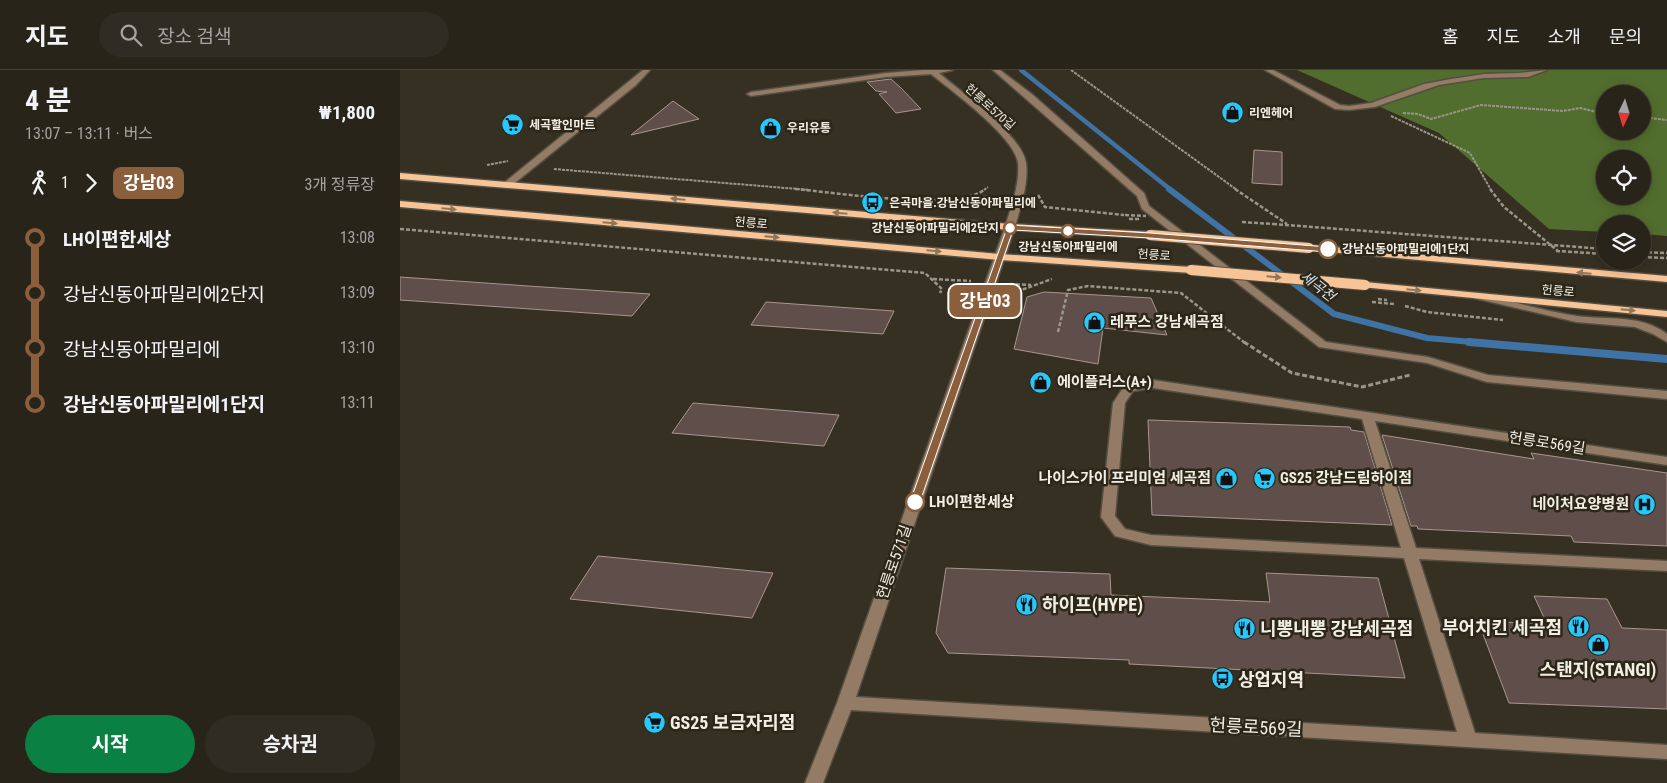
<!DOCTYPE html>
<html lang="ko">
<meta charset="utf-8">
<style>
body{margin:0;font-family:"Roboto Condensed","Noto Sans KR",sans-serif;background:#302c23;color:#f1f3f6;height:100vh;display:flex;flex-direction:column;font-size:19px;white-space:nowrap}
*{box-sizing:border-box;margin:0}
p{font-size:16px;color:#a5a4a2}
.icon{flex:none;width:28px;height:28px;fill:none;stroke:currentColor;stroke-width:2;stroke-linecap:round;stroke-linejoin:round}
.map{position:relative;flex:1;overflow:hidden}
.sheet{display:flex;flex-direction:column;background:#28241a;width:400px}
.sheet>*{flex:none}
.badge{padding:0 10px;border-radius:8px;font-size:18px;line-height:32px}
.needle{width:32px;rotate:184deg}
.controls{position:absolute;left:1196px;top:15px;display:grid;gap:10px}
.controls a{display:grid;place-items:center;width:55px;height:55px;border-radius:50%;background:#28241a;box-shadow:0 2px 12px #0003,0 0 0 1px #444139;font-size:25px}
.map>.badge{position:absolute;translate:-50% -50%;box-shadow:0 0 0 2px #fff}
.legs{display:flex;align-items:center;gap:8px;height:55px;padding:0 25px;font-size:16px}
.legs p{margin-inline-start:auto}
.head{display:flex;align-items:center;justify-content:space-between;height:85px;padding:0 25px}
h1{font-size:28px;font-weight:700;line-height:38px}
.button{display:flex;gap:10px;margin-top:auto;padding:10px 25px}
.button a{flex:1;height:58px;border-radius:30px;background:#0b8043;color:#fff;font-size:20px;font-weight:700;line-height:58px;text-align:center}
.button a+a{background:#302c23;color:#f1f3f6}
ul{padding:0 25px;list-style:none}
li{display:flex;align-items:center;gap:18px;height:55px;font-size:19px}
li i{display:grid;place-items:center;width:8px;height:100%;margin:0 6px;background:currentColor}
li i::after{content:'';width:12px;height:12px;margin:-6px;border:4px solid;border-radius:50%;background:#28241a}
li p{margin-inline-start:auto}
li:first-child i{background:linear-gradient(#0000 50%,currentColor 0)}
li:last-child i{background:linear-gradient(currentColor 50%,#0000 0)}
header{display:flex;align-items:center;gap:30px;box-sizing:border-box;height:70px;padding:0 25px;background:#28241a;border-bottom:1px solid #444139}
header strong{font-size:24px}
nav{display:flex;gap:28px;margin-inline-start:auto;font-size:18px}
.search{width:350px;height:45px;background:#302c23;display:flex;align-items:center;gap:12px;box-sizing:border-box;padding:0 18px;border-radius:28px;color:#a5a4a2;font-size:19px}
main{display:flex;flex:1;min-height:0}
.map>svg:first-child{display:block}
.forest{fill:#526e2e;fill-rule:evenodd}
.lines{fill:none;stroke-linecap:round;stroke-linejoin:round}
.stream-far2{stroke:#3f73a5;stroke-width:4.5}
.stream-far1{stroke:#3f73a5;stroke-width:6}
.stream{stroke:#3f73a5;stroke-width:8}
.building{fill:#604e4a;stroke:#aa9590}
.minor-casing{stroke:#544e41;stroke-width:3}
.major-casing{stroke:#544e41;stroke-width:3}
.path-far2{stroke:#9a958a;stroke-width:2;stroke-dasharray:3 1;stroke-linecap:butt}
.path-far1{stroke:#9a958a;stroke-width:2.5;stroke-dasharray:4 2;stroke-linecap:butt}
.path{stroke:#9a958a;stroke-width:3;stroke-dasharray:5 2.5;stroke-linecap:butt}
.minor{fill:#947b66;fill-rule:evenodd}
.major{fill:#f7c498;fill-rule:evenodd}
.major-bridge-casing{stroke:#544e41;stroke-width:12;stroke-linecap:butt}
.path-bridge{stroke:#9a958a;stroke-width:2.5;stroke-dasharray:4 2;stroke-linecap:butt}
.major-bridge{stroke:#f7c498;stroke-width:10}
.oneway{fill:#927658}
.line-1{fill:#8b5e3c;stroke:#fff}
.stop-1-dot{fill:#fff;stroke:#8b5e3c;stroke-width:2.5}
.labels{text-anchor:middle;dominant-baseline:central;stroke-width:5;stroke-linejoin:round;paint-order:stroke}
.far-street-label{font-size:12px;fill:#f2eee5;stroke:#2c2718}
.far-poi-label{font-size:12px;font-weight:bold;fill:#f2eee5;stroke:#2c2718;text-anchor:start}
.far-stop-label{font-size:12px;font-weight:bold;fill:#f2eee5;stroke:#2c2718;text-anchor:end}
.far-water-label{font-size:14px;font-style:italic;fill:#d2e1ef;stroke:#2c2718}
.poi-label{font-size:15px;font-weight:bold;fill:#f2eee5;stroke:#2c2718;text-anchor:start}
.street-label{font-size:15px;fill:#f2eee5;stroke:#2c2718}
.stop-label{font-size:15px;font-weight:bold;fill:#f2eee5;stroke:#2c2718;text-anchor:start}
.near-poi-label{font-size:18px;font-weight:bold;fill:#f2eee5;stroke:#2c2718;text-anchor:start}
.near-street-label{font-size:18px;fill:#f2eee5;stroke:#2c2718}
</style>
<header>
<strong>지도</strong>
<div class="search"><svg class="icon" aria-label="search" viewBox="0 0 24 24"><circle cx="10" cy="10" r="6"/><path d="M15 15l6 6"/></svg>장소 검색</div>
<nav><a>홈</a><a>지도</a><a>소개</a><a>문의</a></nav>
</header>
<main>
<section class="sheet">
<div class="head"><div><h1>4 분</h1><p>13:07 – 13:11 · 버스</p></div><b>₩1,800</b></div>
<div class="legs"><svg class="icon" aria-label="walk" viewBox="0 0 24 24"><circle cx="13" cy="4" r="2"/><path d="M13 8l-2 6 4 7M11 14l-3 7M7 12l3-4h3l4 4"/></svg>1<svg class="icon" aria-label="forward" viewBox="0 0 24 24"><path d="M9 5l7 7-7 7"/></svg><b class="badge" style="background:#8b5e3c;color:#fff">강남03</b><p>3개 정류장</p></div>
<ul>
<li><i style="color:#8b5e3c"></i><b>LH이편한세상</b><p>13:08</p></li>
<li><i style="color:#8b5e3c"></i><span>강남신동아파밀리에2단지</span><p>13:09</p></li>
<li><i style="color:#8b5e3c"></i><span>강남신동아파밀리에</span><p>13:10</p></li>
<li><i style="color:#8b5e3c"></i><b>강남신동아파밀리에1단지</b><p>13:11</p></li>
</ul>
<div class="button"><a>시작</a><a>승차권</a></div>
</section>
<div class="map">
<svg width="1267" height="713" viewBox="0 0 1267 713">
<rect width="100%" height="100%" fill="#363022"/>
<!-- forest -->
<path class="forest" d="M897,0H1267V166L1243,164L1242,154H1205V162L1149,159L1039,63ZM1205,24H1242V61H1205ZM1205,89H1242V126H1205Z"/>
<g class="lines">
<!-- stream-far2 -->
<path class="stream-far2" d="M621,0L771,120"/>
<!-- stream-far1 -->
<path class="stream-far1" d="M769,119L934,244L1027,268L1084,273"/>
<!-- stream -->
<path class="stream" d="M1069,272L1267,289"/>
</g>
<!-- building -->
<path class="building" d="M491,9L501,18L521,39L496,43L479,24L487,22L476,21L467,12Z
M273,31L299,49L231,65Z
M854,80L882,82V115L852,113Z
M0,207L128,216L250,224L232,246L0,230Z
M644,222L751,228L767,265L703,258L698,294L614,279L627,227Z
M366,232L494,241L483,264L351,255Z
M293,333L439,345L424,376L272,363Z
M748,350L950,357L951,360L964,362L992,455L752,445Z
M982,365L1134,389L1131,383L1267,403V476L1174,472L1171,466L1018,459L1017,456H1011Z
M198,486L373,503L352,548L170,529Z
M546,498L710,504L711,525L870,532L866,503L978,508L1005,608L729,594V590L548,583L536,563Z
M1134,526L1207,529L1222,558L1267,560V639L1109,633L1078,551L1147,554Z"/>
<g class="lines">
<defs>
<path id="minor" d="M243,0H250L236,15L111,116H105V112Z
M523,0H553L539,3C561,22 622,65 626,93C629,113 620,138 615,157L456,627L1057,662L1004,488L751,475L715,466L701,447L713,333L725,315L753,310L1267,387V395L975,351L1016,478L1267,491V501L1019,489L1075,663L1267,675V689L451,640L423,713H405L437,633L605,157C611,137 620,114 618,93C615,67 552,21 531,4L486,7L351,26L347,24L351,22L486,3ZM753,318L962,349L1001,478L751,465L725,459L715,446L725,333L733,321Z
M593,0H600L633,25L744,123L749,136L926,272L1028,287L1088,305L1267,321V329L1087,312L1027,293L919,277L742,139L737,126Z
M865,0H873L940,35L949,36L971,33L1024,14L1051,9L1084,4L1119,3L1147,0L1128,7L1084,8L1039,15L975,37L949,40L935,39Z
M1078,223C1111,231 1143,241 1177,246C1207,250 1241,244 1267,264V272L1253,264L1235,257L1176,252L1074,228L1073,226L1074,224Z"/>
<path id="major" d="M0,103L610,154L750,162L755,165L750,168L610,160L0,109Z
M0,131L600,184L791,197L796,200L791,203L600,190L0,137Z
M909,175L1267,206V212L906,180L904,178Z
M965,212L1267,241V247L961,217L960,215Z"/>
</defs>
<!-- minor casing -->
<use href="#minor" class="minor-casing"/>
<!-- major casing -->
<use href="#major" class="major-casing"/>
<!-- path-far2 -->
<path class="path-far2" d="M671,0L837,120
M1003,43L1018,44L1031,49L1081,35L1163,41L1180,38L1205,44
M991,46L1070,83L1091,120
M1242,47L1267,50
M87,95L108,91
M154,99L410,120
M584,120L588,117"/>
<!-- path-far1 -->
<path class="path-far1" d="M395,119C432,122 560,142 585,119
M835,119L887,154
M1090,119L1104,137L1158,181
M638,125L645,137L724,145
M577,126L601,128
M873,154L1205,179
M0,159L525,203L542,219L540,223
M1156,181L1205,184
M1242,182L1267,183
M1242,187L1267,188
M533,209L571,211
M610,214L631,215
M610,230L613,223L652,209
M1005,236L1027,242L1103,250
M658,262L668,220L688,216L781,223L845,273"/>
<!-- path -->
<path class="path" d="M844,272L892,303L962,317L1010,305"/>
<!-- minor -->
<use href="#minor" class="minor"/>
<!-- major -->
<use href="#major" class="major"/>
<defs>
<path id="major-bridge" d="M750,165L909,178
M791,200L965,215"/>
</defs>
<!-- major-bridge casing -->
<use href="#major-bridge" class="major-bridge-casing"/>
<!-- path-bridge -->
<path class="path-bridge" d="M725,145L746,146
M729,149H739
M842,152L873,154
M978,229L987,230
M972,232L994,234"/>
<!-- major-bridge -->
<use href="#major-bridge" class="major-bridge"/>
</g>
<!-- one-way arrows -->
<defs><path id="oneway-solid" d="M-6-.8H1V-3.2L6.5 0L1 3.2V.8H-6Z" transform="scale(1.25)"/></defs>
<g class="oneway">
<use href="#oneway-solid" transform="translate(278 129) rotate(-175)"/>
<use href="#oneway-solid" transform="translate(49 139) rotate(5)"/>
<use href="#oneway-solid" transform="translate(440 143) rotate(-175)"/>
<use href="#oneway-solid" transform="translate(210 153) rotate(5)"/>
<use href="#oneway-solid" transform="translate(372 167) rotate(5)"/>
<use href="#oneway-solid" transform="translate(534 181) rotate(5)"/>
<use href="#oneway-solid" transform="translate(1184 203) rotate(-175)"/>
<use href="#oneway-solid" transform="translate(874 207) rotate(5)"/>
<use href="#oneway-solid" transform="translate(1014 220) rotate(6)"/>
<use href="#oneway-solid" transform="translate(1228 240) rotate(5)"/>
</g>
<!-- line-1 -->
<path class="line-1" d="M610,155L750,163L928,177L932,179L928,182L750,168L613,160L520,432L519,434H511L510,432L607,158Z"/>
<!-- icons -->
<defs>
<symbol id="shop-disc" viewBox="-11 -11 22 22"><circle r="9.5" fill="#24c9fe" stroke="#2c2718"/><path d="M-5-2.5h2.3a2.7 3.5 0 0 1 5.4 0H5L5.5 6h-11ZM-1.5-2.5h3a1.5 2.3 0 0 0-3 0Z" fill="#111"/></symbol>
<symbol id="supermarket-disc" viewBox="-11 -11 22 22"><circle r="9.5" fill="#24c9fe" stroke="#2c2718"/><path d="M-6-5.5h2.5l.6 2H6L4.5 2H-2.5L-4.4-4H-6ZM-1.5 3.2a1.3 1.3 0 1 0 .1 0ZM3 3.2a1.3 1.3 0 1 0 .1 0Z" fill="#111"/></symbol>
<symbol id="bus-disc" viewBox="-11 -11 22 22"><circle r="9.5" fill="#24c9fe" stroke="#2c2718"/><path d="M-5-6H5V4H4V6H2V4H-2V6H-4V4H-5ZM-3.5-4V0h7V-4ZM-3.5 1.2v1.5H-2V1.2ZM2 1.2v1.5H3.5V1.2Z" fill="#111"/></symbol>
<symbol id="hospital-disc" viewBox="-11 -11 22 22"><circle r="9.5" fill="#24c9fe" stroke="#2c2718"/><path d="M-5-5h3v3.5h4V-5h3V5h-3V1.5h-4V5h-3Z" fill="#111"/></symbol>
<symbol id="restaurant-disc" viewBox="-11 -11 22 22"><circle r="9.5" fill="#24c9fe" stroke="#2c2718"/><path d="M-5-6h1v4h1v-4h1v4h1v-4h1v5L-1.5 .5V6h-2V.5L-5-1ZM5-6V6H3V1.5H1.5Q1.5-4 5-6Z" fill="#111"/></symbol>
</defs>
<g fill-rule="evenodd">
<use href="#shop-disc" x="820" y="30" width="25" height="25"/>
<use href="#supermarket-disc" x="100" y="42" width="25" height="25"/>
<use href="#shop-disc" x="358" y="46" width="25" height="25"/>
<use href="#bus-disc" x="460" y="120" width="25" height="25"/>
<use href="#shop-disc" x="682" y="240" width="25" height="25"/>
<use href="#shop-disc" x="628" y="300" width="25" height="25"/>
<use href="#shop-disc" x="814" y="396" width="25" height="25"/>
<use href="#supermarket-disc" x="852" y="396" width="25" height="25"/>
<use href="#hospital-disc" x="1232" y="422" width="25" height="25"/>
<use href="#restaurant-disc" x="614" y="522" width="25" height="25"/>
<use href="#restaurant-disc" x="1166" y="544" width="25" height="25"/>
<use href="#restaurant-disc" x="832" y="546" width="25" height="25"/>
<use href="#shop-disc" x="1186" y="562" width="25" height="25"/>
<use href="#bus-disc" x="810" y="596" width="25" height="25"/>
<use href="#supermarket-disc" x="242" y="640" width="25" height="25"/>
</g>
<!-- markers -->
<g class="stop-1-dot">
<circle cx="610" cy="158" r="6"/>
<circle cx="668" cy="161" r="6"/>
<circle cx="928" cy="179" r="9"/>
<circle cx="515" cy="432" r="9"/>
</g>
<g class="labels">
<!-- far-street labels -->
<g class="far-street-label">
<text transform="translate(590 37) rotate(42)">헌릉로570길</text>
<text transform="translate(351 153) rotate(5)">헌릉로</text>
<text transform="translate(754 185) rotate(4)">헌릉로</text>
<text transform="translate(1158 221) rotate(5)">헌릉로</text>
</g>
<!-- far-poi labels -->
<g class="far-poi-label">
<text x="849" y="43">리엔헤어</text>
<text x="129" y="55">세곡할인마트</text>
<text x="387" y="58">우리유통</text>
<text x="489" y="133">은곡마을.강남신동아파밀리에</text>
</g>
<!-- far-stop labels -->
<g class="far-stop-label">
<text x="599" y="158">강남신동아파밀리에2단지</text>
<text x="668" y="177" text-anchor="middle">강남신동아파밀리에</text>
<text x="942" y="179" text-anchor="start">강남신동아파밀리에1단지</text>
</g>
<!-- far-water labels -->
<g class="far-water-label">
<text transform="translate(918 216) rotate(38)">세곡천</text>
</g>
<!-- poi labels -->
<g class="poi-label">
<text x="710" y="252">레푸스 강남세곡점</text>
<text x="657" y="312">에이플러스(A+)</text>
<text x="811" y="408" text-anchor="end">나이스가이 프리미엄 세곡점</text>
<text x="880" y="408">GS25 강남드림하이점</text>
<text x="1229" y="434" text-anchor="end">네이처요양병원</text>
</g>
<!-- street labels -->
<g class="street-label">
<text transform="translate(1147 373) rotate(9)">헌릉로569길</text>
<text transform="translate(494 492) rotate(-71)">헌릉로571길</text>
</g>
<!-- stop labels -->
<g class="stop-label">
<text x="529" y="432">LH이편한세상</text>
</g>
<!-- near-poi labels -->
<g class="near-poi-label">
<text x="642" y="534">하이프(HYPE)</text>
<text x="1162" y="557" text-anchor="end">부어치킨 세곡점</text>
<text x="860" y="558">니뽕내뽕 강남세곡점</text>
<text x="1198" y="599" text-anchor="middle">스탠지(STANGI)</text>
<text x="838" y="609">상업지역</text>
<text x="270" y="652">GS25 보금자리점</text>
</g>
<!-- near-street labels -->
<g class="near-street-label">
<text transform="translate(856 657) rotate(3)">헌릉로569길</text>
</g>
</g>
</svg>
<div class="controls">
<a><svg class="needle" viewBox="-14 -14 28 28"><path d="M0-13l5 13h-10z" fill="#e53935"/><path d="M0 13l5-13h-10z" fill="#a5a4a2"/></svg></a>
<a><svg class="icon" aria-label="locate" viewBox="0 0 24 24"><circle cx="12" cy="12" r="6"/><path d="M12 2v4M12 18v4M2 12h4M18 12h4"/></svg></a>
<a><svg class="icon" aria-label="layers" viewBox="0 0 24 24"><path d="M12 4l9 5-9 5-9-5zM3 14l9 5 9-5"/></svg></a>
</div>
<b class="badge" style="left:585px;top:231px;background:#8b5e3c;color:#fff">강남03</b>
</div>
</main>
